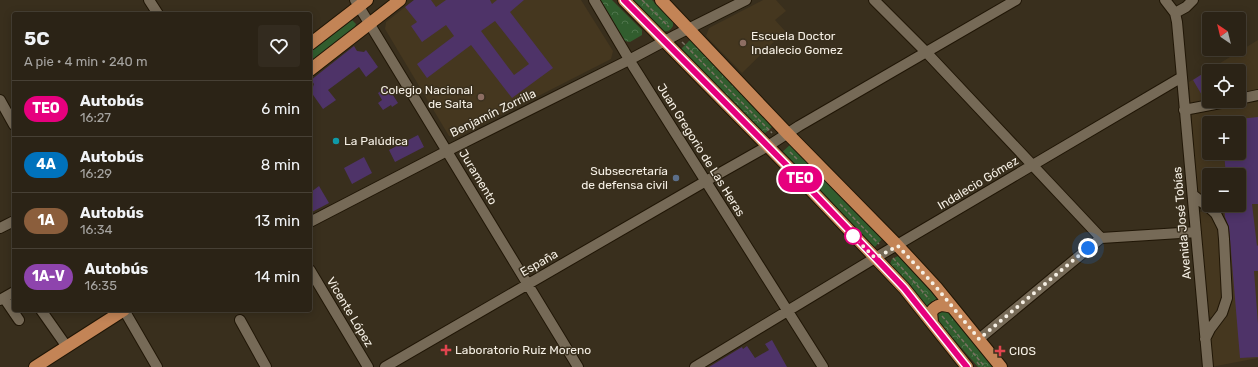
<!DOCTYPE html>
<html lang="es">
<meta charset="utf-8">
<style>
body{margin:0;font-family:Rubik,sans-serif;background:#332b1f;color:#f1f3f6;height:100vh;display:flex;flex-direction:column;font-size:15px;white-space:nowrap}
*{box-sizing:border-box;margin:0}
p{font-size:13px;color:#a6a4a1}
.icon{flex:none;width:22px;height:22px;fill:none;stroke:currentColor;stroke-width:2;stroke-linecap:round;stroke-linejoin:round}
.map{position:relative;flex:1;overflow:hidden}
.panel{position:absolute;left:12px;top:12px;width:300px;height:300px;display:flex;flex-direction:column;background:#2b2316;border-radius:4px;box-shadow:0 2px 10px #0003,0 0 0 1px #474035}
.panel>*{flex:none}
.badge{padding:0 8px;border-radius:13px;font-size:14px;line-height:26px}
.needle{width:26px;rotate:325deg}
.buttons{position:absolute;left:1202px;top:12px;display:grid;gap:8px}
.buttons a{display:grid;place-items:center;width:44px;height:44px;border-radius:4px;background:#2b2316;box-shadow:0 2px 10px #0003,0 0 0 1px #474035;font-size:20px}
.you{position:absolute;width:20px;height:20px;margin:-10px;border:3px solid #fff;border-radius:50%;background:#1a73e8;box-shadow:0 0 0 6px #1a73e833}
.map>.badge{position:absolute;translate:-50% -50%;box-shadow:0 0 0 2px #fff}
.round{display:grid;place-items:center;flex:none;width:42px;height:42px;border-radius:4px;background:#332b1f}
.summary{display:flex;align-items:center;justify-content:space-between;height:68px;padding:0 12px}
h1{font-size:19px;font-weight:700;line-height:30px}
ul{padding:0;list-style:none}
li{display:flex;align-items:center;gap:12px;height:56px;padding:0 12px;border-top:1px solid #474035}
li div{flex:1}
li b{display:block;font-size:15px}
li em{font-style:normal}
li .badge{min-width:44px;font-weight:700;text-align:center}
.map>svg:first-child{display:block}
.built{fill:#45371f;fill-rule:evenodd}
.green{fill:#315d2e}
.forest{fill:url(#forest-crowns)}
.building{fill:#4e3368;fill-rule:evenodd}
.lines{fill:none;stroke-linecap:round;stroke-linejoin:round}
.minor-casing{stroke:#201606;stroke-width:12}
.major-casing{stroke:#201606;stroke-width:14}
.path{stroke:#7a7162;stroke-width:1.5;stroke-dasharray:4 2;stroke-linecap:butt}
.minor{stroke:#766a57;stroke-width:10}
.major{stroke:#c38456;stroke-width:12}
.line-casing{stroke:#fff;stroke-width:9}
.line{stroke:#e6007e;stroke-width:6}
.walk{stroke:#f6f0e5;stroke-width:4;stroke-dasharray:0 7.2}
.education-dot{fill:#8d6e63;stroke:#392f1d;stroke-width:1.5}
.culture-dot{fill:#0f9aa8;stroke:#392f1d;stroke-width:1.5}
.service-dot{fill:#5c6f8a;stroke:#392f1d;stroke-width:1.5}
.stop-dot{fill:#fff;stroke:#e6007e;stroke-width:2}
.health-dot{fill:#e0444e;stroke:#392f1d;stroke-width:1.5}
.labels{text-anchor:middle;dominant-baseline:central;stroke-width:3;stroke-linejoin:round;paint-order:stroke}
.poi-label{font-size:12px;fill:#f6f0e5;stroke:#392f1d;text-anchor:start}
.street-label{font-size:12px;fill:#f6f0e5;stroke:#392f1d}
</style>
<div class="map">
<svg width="1258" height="367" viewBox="0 0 1258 367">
<defs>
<pattern id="forest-crowns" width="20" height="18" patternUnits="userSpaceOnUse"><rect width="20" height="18" fill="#315d2e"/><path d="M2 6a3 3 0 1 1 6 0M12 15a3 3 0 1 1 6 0" fill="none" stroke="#4f754c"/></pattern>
</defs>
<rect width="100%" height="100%" fill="#392f1d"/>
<!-- built -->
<path class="built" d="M414,0H581L613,51L611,59L456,138L449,136L385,29L386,22Z
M763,0H776L786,11L775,20L785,31L742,73L706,36L709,28Z
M1258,40V358L1211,367L1209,347L1213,317H1210L1209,315L1199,214L1200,212L1204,211L1208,205L1197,194L1189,82ZM1209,71H1239V101H1209ZM1209,123H1239V153H1209ZM1209,175H1239V205H1209Z"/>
<!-- green -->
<path class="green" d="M352,20L356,24L354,29L310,62V52Z
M791,144L883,238L873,249L780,154Z"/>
<!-- forest -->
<path class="forest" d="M599,0H612L642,30V35L630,42L625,41Z
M631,0H652L673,21V26C670,31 667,32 661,31Z
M691,39L773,126L763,135L681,49Z
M898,256L902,259L941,302L928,308L890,264L892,259Z
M945,310L950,313L994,367H978L937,320L936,316L938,311Z"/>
<!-- building -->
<path class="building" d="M414,0H431L436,7L446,0H490L492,4L497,0H524L510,12L553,68L512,98L471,45L427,78L417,64L454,36L446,25L422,42L411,26L417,22L405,7ZM495,21L529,64L514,75L481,31Z
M354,46L357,51L364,52L366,50L378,67L366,77L359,67L328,90L336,100L323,109L311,92L314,84L311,80Z
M1207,71L1209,75V93L1203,97L1193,80Z
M387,86L398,103L392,107L391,105L383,110L378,103L382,100L378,93Z
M1258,117V204H1252L1257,246L1258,245V271H1254L1258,324V357L1240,358L1229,227L1225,217L1224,205H1239V175H1226L1224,153H1239V119Z
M418,135L424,147L395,162L389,150Z
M364,157L372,173L352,184L344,168Z
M319,186L329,203L310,213V197L313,196L311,192Z
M772,340L787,367H709L742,347L743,349L747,346L755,358L769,350L765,344Z"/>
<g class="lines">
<defs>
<path id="minor" d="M149,0L158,14
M355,0L578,367
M594,0L633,66L823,367
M874,0L926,52L1101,238
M1165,0L1175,13L1177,22L1208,367
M1175,13L1186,7L1193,0
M1239,99L1258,95
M0,100L14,125
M1184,110L1231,101
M1193,195L1212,210L1216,214L1223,228L1224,239L1227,298L1222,313L1210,329L1205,339
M310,222L447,151L629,60L676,35L746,0
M0,228L14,221
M310,270L368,367
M4,298L19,320
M0,300L14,292
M41,310L67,347
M124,310L157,367
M240,320L266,367
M979,339L1101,238L1196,232
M385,367L706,181L768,146L799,126L1016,0
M695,367L875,258L1182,77"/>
<path id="major" d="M624,0L808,187L904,288L967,367
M661,0L787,133L898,246L936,287L1001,367
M310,44L367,0
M310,70L400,0
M932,322L931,312C937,304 943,304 952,307
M35,367L124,310"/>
</defs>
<!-- minor casing -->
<use href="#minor" class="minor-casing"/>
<!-- major casing -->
<use href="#major" class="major-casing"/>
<!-- path -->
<path class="path" d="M642,0L669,27
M682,42L772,133
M790,152L797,159
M840,204L879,244
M893,258L929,299
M942,316L985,367
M977,362L981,367"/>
<!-- minor -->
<use href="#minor" class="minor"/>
<!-- major -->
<use href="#major" class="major"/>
</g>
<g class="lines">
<defs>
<path id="line" d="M624,0L808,187L904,288L967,367"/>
</defs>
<!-- line casing -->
<use href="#line" class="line-casing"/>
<!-- line -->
<use href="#line" class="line"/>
<!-- walk -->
<path class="walk" d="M853,236L875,258L898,246L936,287L979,339L1088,248"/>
</g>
<!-- markers -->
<g class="education-dot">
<circle cx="743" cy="43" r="4"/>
<circle cx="481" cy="97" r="4"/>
</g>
<circle class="culture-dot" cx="336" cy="141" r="4"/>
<circle class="service-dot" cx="676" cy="178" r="4"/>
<circle class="stop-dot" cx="853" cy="236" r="8"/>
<g class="health-dot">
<path d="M444 344h4v4h4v4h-4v4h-4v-4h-4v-4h4z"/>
<path d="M998 345h4v4h4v4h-4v4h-4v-4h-4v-4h4z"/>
</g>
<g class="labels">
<!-- poi labels -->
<g class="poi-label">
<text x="751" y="36">Escuela Doctor<tspan x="751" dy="14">Indalecio Gomez</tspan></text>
<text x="473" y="90" text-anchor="end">Colegio Nacional<tspan x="473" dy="14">de Salta</tspan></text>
<text x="344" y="141">La Palúdica</text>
<text x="668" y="171" text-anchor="end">Subsecretaría<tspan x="668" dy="14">de defensa civil</tspan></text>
<text x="455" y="350">Laboratorio Ruiz Moreno</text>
<text x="1009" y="351">CIOS</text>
</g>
<!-- street labels -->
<g class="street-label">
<text transform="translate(493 113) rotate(-26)">Benjamín Zorrilla</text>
<text transform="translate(701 150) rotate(58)">Juan Gregorio de Las Heras</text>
<text transform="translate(478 177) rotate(59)">Juramento</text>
<text transform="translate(978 183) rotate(-31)">Indalecio Gómez</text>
<text transform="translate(1182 223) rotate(-95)">Avenida José Tobías</text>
<text transform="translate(539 263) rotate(-30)">España</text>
<text transform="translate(350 312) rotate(59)">Vicente López</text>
</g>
</g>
</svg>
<div class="buttons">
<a><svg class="needle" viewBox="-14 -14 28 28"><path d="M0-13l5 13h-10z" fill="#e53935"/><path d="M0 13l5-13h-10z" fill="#a6a4a1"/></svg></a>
<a><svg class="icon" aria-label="locate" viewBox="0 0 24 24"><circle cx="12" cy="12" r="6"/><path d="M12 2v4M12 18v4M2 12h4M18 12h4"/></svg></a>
<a>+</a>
<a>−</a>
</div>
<div class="you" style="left:1088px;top:248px"></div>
<b class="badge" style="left:800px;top:179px;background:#e6007e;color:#fff">TEO</b>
<section class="panel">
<div class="summary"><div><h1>5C</h1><p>A pie · 4 min · 240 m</p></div><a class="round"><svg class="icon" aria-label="heart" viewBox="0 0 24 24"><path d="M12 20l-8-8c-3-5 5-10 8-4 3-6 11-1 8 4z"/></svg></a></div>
<ul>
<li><span class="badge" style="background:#e6007e;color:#fff">TEO</span><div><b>Autobús</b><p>16:27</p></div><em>6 min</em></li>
<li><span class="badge" style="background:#0072bc;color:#fff">4A</span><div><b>Autobús</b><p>16:29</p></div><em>8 min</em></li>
<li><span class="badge" style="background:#8b5e3c;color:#fff">1A</span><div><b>Autobús</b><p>16:34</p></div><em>13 min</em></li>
<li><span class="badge" style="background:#8e44ad;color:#fff">1A-V</span><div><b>Autobús</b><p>16:35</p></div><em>14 min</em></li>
</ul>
</section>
</div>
